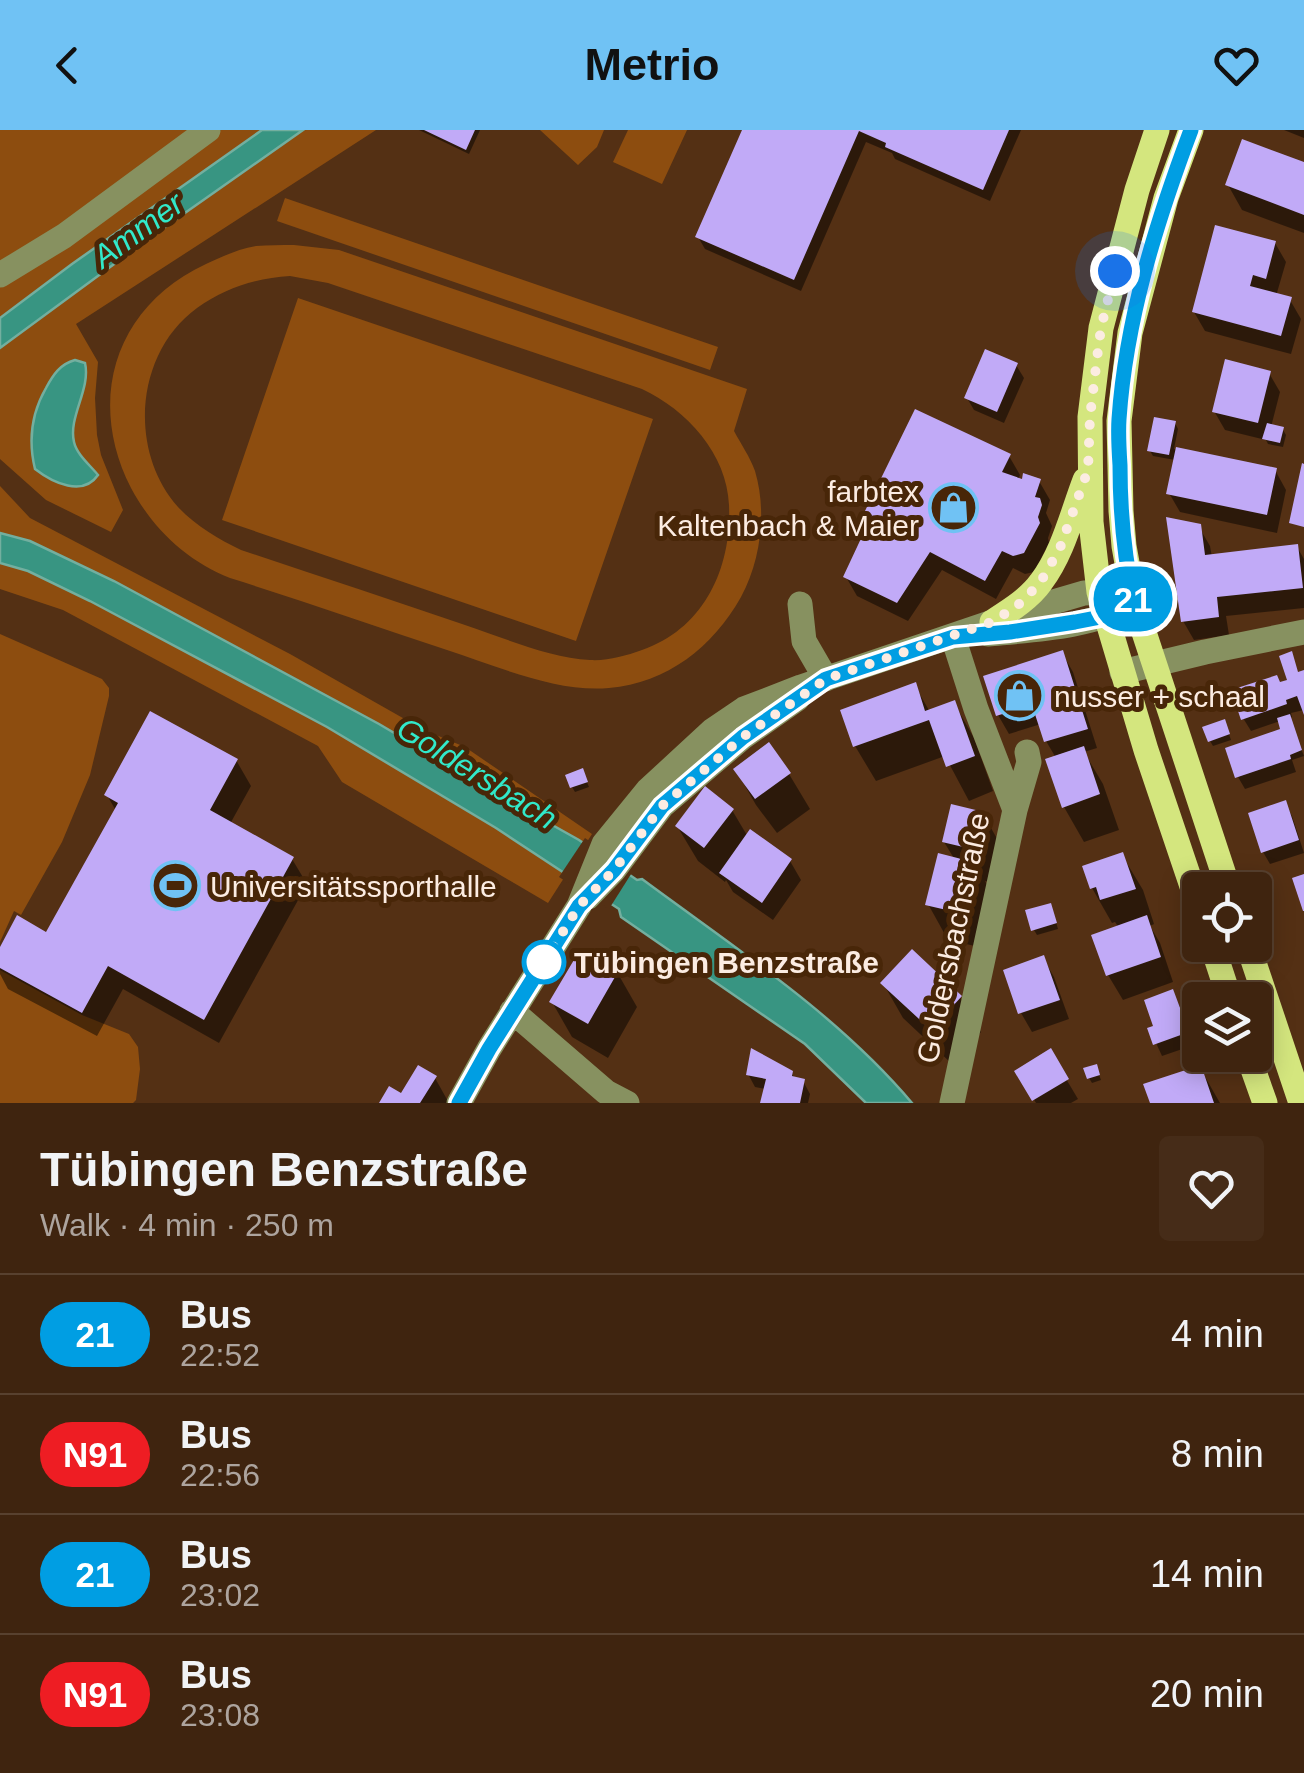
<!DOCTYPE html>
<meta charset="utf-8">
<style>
body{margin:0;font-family:Arial,sans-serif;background:#462c18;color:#f1f3f6;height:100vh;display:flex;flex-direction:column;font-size:38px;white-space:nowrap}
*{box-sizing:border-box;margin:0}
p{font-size:32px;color:#ada49e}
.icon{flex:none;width:55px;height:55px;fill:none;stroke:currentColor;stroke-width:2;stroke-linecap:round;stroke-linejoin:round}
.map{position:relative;height:973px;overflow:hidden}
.side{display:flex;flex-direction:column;background:#3f240f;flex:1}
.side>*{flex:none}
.badge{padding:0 20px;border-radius:32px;font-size:35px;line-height:65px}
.fabs{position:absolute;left:1182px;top:742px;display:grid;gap:20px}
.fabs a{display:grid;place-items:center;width:90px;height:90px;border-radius:10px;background:#3f240f;box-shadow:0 5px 25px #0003,0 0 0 2px #58412f;font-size:50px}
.you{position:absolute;width:50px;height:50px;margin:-25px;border:8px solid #fff;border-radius:50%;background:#1a73e8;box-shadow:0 0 0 15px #1a73e833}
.map>.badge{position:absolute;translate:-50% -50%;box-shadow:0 0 0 5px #fff}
.round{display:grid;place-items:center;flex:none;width:105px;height:105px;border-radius:10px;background:#462c18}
.summary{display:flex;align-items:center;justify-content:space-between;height:170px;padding:0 40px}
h1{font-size:48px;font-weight:700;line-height:75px}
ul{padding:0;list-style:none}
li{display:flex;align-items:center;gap:30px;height:120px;padding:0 40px;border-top:2px solid #58412f}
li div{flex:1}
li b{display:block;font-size:38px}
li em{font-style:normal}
li .badge{min-width:110px;font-weight:700;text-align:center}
header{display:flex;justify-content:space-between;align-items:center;height:130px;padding:0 40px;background:#70c2f4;color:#111;font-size:45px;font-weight:700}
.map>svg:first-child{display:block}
.green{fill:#8d4d0f;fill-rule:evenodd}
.water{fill:#389582;stroke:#73af9f;stroke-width:2.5}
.pier{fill:#543014}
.shadow{fill:#0007}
.building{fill:#c1aaf7}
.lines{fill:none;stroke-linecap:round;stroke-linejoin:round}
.minor{stroke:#879160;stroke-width:25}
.major{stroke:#d4e67e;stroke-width:25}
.line-casing{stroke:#fff;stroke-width:22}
.line{stroke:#009ee3;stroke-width:15}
.walk{stroke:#fcece2;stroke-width:10;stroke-dasharray:0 18}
.stop-dot{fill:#fff;stroke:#009ee3;stroke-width:5}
.labels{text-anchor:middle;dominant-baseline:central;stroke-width:10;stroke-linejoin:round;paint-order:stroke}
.poi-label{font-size:30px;fill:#fcece2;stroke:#482608;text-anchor:start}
.street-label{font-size:30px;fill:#fcece2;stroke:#482608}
.stop-label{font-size:30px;font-weight:bold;fill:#fcece2;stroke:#482608;text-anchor:start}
.water-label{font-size:32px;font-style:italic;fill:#31e9ca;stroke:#482608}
</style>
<header><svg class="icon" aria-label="back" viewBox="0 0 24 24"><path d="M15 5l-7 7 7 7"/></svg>Metrio<svg class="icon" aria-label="heart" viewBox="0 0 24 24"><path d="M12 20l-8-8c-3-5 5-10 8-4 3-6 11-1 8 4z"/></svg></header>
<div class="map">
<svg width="1304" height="973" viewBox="0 0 1304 973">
<rect width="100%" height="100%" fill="#543014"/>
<!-- green -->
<path class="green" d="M0,0H194L165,40L221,0H262L72,134L0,188Z
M303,0H376L76,194L98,232L95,268L97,305L101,325L123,380L111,402L46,370L0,329V218L155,104Z
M540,0H604L597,17L578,35Z
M628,0H687L662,54L613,32Z
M285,68L718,217L710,240L277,91Z
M294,115L339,120L747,259L734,301C741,314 750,327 755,341C767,381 761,430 741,467C713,517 667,553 609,558C558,563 496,536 447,520C375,496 303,471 230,448C187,431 153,399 131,358C86,270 115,176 206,134C221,127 238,119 256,116C268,115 281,115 294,115ZM290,146L328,153L642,259C687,280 727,324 729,375C732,438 704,499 642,520C625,526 608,531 590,530C550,528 504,508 465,495C391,470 316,445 241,420C218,409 196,396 178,377C128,321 135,223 197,178C225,158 256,148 290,146Z
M298,168L653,289L576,511L222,390Z
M0,356L30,388L290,524L424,600L465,617L592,704L548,773L342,652L318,616L63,480L0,459Z
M0,504L102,549L109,558V566L90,645L62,712L21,785L14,781L0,812Z
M0,840L82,885L129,904L138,917L140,939L136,970L133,973H0Z"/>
<!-- water -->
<path class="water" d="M262,0H303L155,104L0,218V188L72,134Z
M75,230L85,233C91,259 68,287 74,312C77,325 90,335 98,345C83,367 53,353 35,339C28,310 31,284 46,258C53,245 60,234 75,230Z
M0,403L30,411L114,451L379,594L513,673L579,710L637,750L642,749C735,818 837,884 912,973H866L805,914L621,787L619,779L496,698L327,597L90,471L28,441L0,433Z"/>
<!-- pier -->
<path class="pier" d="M585,708L633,741L609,779L559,747Z"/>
<!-- shadow -->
<path class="shadow" d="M419,0H480L469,24Z
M745,0H1021L990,71L895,29L892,23L866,12L801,161L705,119L698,107Z
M1284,0H1304V8Z
M1304,35V103L1242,80L1228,55Z
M1275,113L1286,132L1276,166L1290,170L1301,189L1291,224L1205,201L1194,182Z
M1016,235L1024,248L1004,293L974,280L967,268Z
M1269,243L1280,262L1271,297L1283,300L1286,305L1283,317L1268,314L1266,310L1225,300L1214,281Z
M1175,293L1178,299L1174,319L1275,340L1286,360L1277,403L1180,382L1169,363L1175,330L1153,326L1150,321Z
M1009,326L1020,345L1018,350L1039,351L1050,370L1046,383L1052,396L1048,408L1049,413L1034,442L1025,444L1013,438L996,469L942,440L908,491L857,466L846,447L873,390L868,381Z
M1199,397L1210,416L1212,427L1297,417L1304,429V478L1226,486L1229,505L1194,510L1183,491Z
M1062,523L1073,542L1097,618L1084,622L1103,654L1119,700L1084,712L1064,677L1056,628L1046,611L1041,594L1009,604L998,585Z
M1304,543V580L1291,583L1292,587L1289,588L1304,626L1292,630L1296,642L1245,659L1238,647L1284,611L1280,591L1251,601L1243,588L1280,555Z
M915,556L930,582L954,573L974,608L993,661L969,671L945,626L876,651L855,616Z
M1227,598L1231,610L1213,616L1210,611Z
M236,630L251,656L230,694L292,729L307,754L219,913L123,859L97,906L8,859L0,844V822L47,805L116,681L107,665Z
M736,640L789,644L810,679L777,703L756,675Z
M585,647L589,657L575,662L572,657Z
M1285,673L1292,686L1304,723L1270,734L1263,722Z
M732,680L748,707L790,731L801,750L773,790L733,762L726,750L725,752L698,731L677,696Z
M983,684L1003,719L995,754L985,751L996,771L984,818L948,810L928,774L955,730L944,712Z
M1122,725L1143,760L1154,794L1150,796L1160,813L1173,852L1123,870L1108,845L1095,806L1119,798L1115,792L1112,793L1092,758Z
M1053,781L1058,799L1037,805L1034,800Z
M1043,828L1054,847L1069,889L1032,902L1021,883Z
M617,842L637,877L608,928L572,907L552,872Z
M883,853L960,867L981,902L952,934L903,888Z
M1172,862L1179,875L1194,915L1162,926L1150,900L1157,897Z
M1050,922L1078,969L1071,973H1036L1017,942Z
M1200,938L1220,973H1152L1146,955Z
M1098,942L1101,950L1092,953L1089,948Z
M792,943L795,950L803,951L810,964L808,973H763L766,959L755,957L748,944Z
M435,948L449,973H381L390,959L402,967Z"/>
<!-- building -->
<path class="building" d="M424,0H475L466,20Z
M742,0H1009L983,60L885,17L886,13L859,1L794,150L695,107Z
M1242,9L1304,32V85L1225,55Z
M1215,95L1276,111L1266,149L1253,145L1250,156L1292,167L1281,206L1192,182Z
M985,219L1018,233L997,282L964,268Z
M1225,229L1271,241L1258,293L1212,282Z
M915,279L1011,324L1002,342L1022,349L1023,343L1041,349L1035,367L1040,368L1042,375L1038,387L1040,393L1024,423L1013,426L1002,421L985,451L930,422L897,473L843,447L872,385L865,381Z
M1154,287L1176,291L1169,325L1147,321Z
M1267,293L1284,297L1280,313L1262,309Z
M1176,317L1277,338L1267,385L1166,364Z
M1302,333L1304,334V397L1289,393Z
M1166,387L1201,394L1205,425L1298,414L1303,458L1217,467L1219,487L1181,492Z
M1063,520L1088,599L1044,612L1032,575L996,586L983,546Z
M1292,521L1298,542L1304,540V585L1297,566L1286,570L1287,574L1241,590L1231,560L1277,545L1280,552L1287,550L1279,526Z
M916,552L925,581L955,570L975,626L946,637L929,590L853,617L840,580Z
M150,581L238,629L210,680L294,727L204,890L108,836L82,883L0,838V817L17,785L46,802L118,673L104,665Z
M1290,584L1302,620L1290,625L1291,629L1235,648L1225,618L1280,599L1277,588Z
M1225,589L1230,604L1208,612L1202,597Z
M769,612L791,643L755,669L733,639Z
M1084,616L1100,664L1062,678L1045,629Z
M583,638L588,652L570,658L565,645Z
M705,656L734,679L704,718L675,696Z
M1286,670L1299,710L1261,723L1248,683Z
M951,674L984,682L976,720L942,712Z
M750,699L792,729L762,773L719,743Z
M1123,722L1136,759L1100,770L1096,757L1090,759L1082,736Z
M938,723L977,733L964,784L925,775Z
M1304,744V781H1303L1292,748Z
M1051,773L1057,793L1031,801L1025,780Z
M1147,785L1161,827L1106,846L1091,805Z
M581,818L619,840L588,894L549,872Z
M912,819L962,866L931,900L880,853Z
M1044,825L1060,870L1018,884L1003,840Z
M1173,859L1189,902L1153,915L1147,898L1153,896L1144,870Z
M751,918L793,941L792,946L805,949L800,973H760L766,949L746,945Z
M1051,918L1069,949L1032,971L1014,941Z
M1097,934L1100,945L1087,949L1083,938Z
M418,935L437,946L420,973H379L389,956L401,963Z
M1201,935L1214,973H1150L1143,954Z"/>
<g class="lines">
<!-- minor -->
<path class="minor" d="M0,145L64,106L208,0
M800,474L804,511L826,549
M988,504C1032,500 1097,497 1134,472
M1122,542L1205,522L1304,502
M1015,680L1029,632L1027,622
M588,767L614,740L662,676L743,607L797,569
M512,881L606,962L627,973
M459,973L489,919L579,776L604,714L648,660L713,600L744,579L801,557L1043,475L1084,463L1131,461
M952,973L1015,680L976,579L953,507"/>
<!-- major -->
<path class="major" d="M1157,0L1137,60L1101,198L1090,287L1091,392L1099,462L1146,620L1200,780
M1191,0L1166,68L1130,203L1119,291L1121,381L1124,416L1134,472L1229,760
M992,492C1009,481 1029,469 1041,452C1063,423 1072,384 1085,350
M1212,815L1230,870
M1248,815L1301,973
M1248,925L1265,973"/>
</g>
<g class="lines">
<defs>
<path id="line" d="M459,973L489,919L579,776L614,740L662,676L743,607L826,549L953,507L1010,502L1075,492L1106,486L1121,480L1134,472C1124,426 1120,381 1120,335C1119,320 1118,304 1119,289C1126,189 1156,93 1191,0"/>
</defs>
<!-- line casing -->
<use href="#line" class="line-casing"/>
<!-- line -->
<use href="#line" class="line"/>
<!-- walk -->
<path class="walk" d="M544,832L579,776L614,740L662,676L743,607L826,549L992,492L1017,476L1040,453L1060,418L1088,340L1090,287L1097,228L1101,198L1115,141"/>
</g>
<!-- icons -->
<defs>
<symbol id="shop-ring" viewBox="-11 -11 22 22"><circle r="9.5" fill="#482608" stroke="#70c2f4" stroke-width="1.5"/><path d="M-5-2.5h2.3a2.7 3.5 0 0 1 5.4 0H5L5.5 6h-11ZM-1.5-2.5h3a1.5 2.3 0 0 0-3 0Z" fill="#70c2f4"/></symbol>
<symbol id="stadium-ring" viewBox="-11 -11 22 22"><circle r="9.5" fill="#482608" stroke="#70c2f4" stroke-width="1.5"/><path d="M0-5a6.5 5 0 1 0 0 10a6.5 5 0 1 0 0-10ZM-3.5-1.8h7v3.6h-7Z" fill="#70c2f4"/></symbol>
</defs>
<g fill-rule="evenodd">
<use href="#shop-ring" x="926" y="350" width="55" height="55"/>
<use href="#shop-ring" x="992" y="538" width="55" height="55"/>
<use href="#stadium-ring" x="148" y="728" width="55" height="55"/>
</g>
<!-- markers -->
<circle class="stop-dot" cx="544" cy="832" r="20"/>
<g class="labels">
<!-- poi labels -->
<g class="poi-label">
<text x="919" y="361" text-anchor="end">farbtex<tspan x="919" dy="34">Kaltenbach &amp; Maier</tspan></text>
<text x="1054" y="566">nusser + schaal</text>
<text x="210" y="756">Universitätssporthalle</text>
</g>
<!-- street labels -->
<g class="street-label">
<text transform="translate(953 808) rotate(-78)">Goldersbachstraße</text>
</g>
<!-- stop labels -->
<g class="stop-label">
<text x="574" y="832">Tübingen Benzstraße</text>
</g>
<!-- water labels -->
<g class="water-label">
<text transform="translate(138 100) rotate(-36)">Ammer</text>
<text transform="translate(477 643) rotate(32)">Goldersbach</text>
</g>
</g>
</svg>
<div class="fabs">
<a><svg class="icon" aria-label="locate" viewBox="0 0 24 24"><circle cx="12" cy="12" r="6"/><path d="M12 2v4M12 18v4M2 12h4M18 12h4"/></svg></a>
<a><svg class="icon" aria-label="layers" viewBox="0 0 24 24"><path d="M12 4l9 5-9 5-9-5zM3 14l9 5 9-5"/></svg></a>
</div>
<div class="you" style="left:1115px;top:141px"></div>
<b class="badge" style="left:1133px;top:469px;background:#009ee3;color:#fff">21</b>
</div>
<section class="side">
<div class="summary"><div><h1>Tübingen Benzstraße</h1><p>Walk · 4 min · 250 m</p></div><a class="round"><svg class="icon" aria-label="heart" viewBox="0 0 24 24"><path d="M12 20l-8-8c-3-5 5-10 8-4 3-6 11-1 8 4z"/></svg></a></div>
<ul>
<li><span class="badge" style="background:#009ee3;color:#fff">21</span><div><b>Bus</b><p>22:52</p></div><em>4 min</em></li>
<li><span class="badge" style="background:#ee1d23;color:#fff">N91</span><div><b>Bus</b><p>22:56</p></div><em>8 min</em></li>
<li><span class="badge" style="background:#009ee3;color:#fff">21</span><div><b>Bus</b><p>23:02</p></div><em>14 min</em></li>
<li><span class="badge" style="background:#ee1d23;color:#fff">N91</span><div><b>Bus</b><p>23:08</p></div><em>20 min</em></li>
</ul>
</section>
